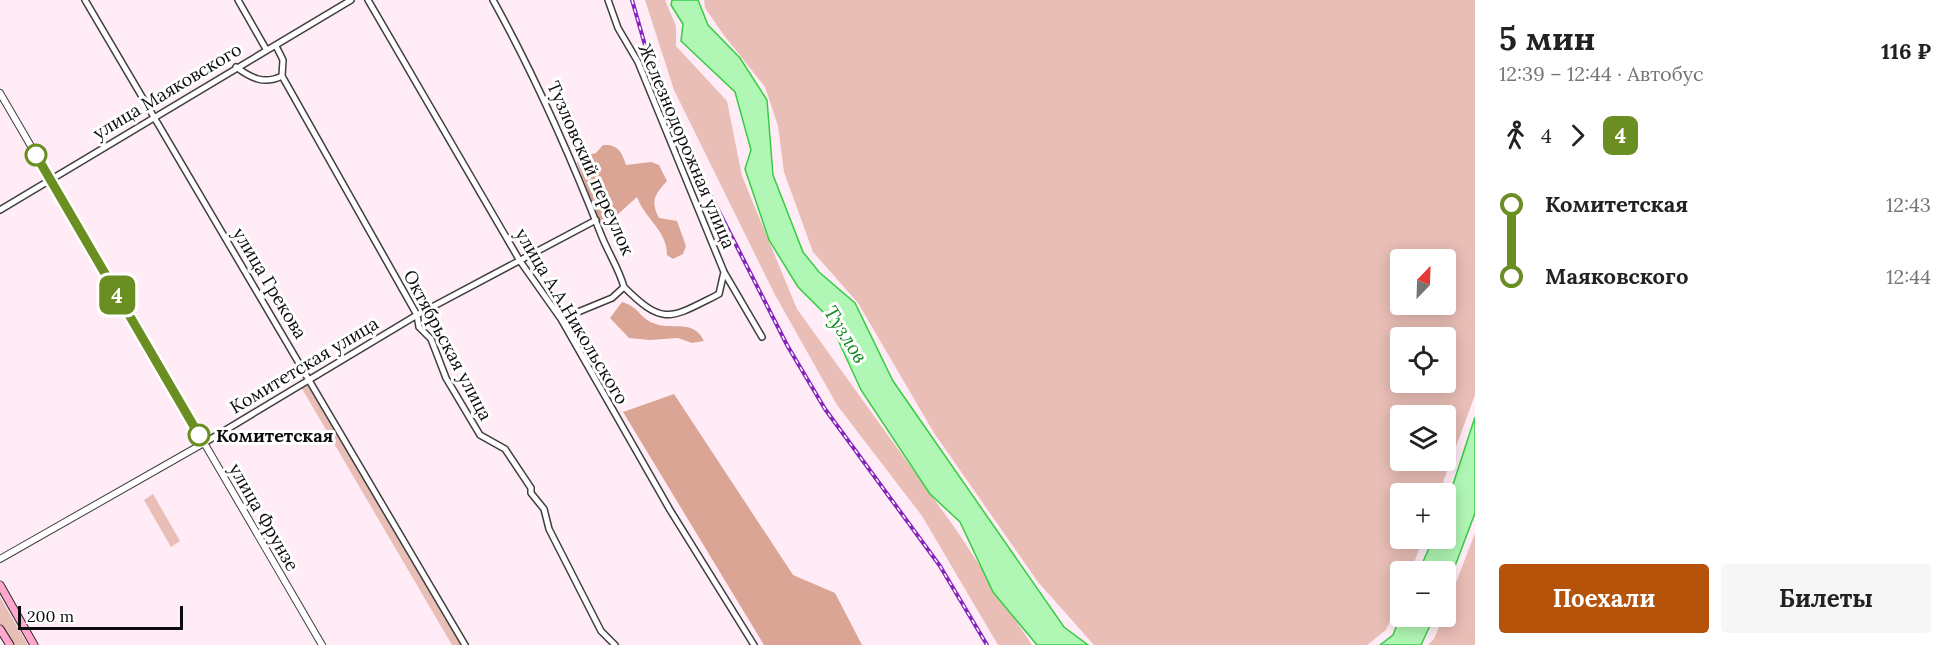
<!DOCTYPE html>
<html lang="ru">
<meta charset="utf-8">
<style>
body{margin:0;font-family:Lora,serif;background:#f6f6f6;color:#222;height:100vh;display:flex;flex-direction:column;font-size:22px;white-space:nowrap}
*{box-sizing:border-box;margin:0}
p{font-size:20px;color:#767676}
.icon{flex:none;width:33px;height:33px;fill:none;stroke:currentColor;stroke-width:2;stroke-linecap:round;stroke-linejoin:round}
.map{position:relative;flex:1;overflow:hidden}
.drawer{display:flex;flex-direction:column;background:#fff;width:480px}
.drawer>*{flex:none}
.badge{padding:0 12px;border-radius:9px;font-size:21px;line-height:39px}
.needle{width:39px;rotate:23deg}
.controls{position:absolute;left:1390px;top:249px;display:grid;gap:12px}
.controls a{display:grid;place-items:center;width:66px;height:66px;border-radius:6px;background:#fff;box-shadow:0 3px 15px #0003;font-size:30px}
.scale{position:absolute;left:18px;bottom:15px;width:165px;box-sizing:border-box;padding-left:6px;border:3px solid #0c0c0c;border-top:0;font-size:16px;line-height:21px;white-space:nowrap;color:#0c0c0c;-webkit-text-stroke:4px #fff;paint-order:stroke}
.map>.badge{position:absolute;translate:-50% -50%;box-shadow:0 0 0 3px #fff}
.legs{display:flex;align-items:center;gap:9px;height:66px;padding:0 24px;font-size:20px}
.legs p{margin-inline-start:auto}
.summary{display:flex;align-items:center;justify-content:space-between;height:102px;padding:0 24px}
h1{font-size:33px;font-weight:700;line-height:45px}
.cta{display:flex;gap:12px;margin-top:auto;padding:12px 24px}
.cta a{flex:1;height:69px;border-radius:6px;background:#b45309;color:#fff;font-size:24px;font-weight:700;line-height:69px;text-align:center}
.cta a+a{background:#f6f6f6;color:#222}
ul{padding:0 24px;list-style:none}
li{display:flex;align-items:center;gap:21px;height:72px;font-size:22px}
li i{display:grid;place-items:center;width:9px;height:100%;margin:0 8px;background:currentColor}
li i::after{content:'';width:15px;height:15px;margin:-8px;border:4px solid;border-radius:50%;background:#fff}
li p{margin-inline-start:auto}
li:first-child i{background:linear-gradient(#0000 50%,currentColor 0)}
li:last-child i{background:linear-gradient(currentColor 50%,#0000 0)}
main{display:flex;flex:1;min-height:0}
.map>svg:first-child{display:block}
.green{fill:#e9beb6;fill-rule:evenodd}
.forest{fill:#daa595}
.water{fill:#b0f6b4;stroke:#37cd43;stroke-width:1.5}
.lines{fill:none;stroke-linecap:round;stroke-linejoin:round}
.minor-casing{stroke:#3f3f3f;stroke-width:8}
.tertiary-casing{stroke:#3f3f3f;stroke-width:8}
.secondary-casing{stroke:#2e2e2e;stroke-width:9}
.minor{stroke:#fff;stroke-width:5}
.tertiary{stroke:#fff;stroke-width:6}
.secondary{stroke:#ffa7cd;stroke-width:7}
.rail-casing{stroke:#8424bc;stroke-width:4}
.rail{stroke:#fff;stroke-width:1.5;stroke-dasharray:4.5;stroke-linecap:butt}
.line-1-casing{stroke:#fff;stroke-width:14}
.line-1{stroke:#6b8e23;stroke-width:9}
.stop-1-dot{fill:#fff;stroke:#6b8e23;stroke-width:3}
.labels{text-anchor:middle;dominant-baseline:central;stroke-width:6;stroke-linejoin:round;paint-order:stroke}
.street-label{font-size:18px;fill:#0c0c0c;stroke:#fff}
.stop-label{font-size:18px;font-weight:bold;fill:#0c0c0c;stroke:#fff;text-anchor:start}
.water-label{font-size:20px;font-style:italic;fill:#158922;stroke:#fff}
</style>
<main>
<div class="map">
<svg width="1475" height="645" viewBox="0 0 1475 645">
<rect width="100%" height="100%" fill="#ffecf6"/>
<!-- green -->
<path class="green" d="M645,0H665L676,26V46L727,101L742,176L797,309L957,531L1032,645H998L922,516L837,405L774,293L674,90Z
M704,0H1475V395L1439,493L1401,494V538L1423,539L1411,571L1401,572V595L1386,630L1367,645H1094L1038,582L934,433L858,303L813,252L784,172L778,126L765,87L723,34L705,8ZM1401,260H1446V304H1401ZM1401,338H1446V382H1401ZM1401,416H1446V460H1401Z
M306,385L311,387L462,645H452L301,387Z
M153,494L180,541L171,547L144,500Z
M1475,533V645H1428L1434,639L1443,617L1446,616V609Z
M0,597L28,645H13L0,624Z"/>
<!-- forest -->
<path class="forest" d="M603,145C618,144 622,152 626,165L651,162L659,165L667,181C655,194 650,201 659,218L677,221L686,246L683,254L673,259L667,255C667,230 645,219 637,197L606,225H601L577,163L579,157L596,153Z
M622,302C639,307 640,318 653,323C672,331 693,318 704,341L692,343L678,338L650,340L629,338L610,318Z
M674,394L793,575L835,593L862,645H764L623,412Z"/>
<!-- water -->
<path class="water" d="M672,0H698L708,25L740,58L767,100L773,175L803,252L819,272L855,303L893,381L1064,627L1088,645H1037L993,592L960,522L930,494L861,390L827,316L798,287L769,240L745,169L751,150L735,92L681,41L683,24L671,5Z
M1475,417V513L1446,590V572L1419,571L1433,539L1446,538V506Z
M1401,615L1434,617L1421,645H1380L1393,635Z"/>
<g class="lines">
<defs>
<path id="minor" d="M85,0L465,645
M238,0L266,49
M368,0L520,261L561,319L670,510L754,645
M493,0C535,76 570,155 602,237C609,254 619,269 624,287L612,298L561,319
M608,0L618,28L638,62L724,272L762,337
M236,67C251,78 264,85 282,76L283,60L276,46
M282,76L417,315L419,327L431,339L446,378L480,435L505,449L531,488V493L544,509L549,529L601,631L615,645
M0,210L351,0
M624,287C664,327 671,318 719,294L724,272
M204,443L417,315L596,220"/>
<path id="tertiary" d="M0,93L322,645
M0,559L204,443"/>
<path id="secondary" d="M0,585L34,645
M0,629L10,645"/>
</defs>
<!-- minor casing -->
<use href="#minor" class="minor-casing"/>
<!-- tertiary casing -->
<use href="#tertiary" class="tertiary-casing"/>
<!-- secondary casing -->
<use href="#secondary" class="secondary-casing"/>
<!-- minor -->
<use href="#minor" class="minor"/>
<!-- tertiary -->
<use href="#tertiary" class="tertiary"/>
<!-- secondary -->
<use href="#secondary" class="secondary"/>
<defs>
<path id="rail" d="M632,0L649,59L680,135L787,345L825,409L940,566L987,645"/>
</defs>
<!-- rail casing -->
<use href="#rail" class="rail-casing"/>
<!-- rail -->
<use href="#rail" class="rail"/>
</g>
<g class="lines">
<defs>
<path id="line-1" d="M36,155L199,435"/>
</defs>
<!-- line-1 casing -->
<use href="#line-1" class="line-1-casing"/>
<!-- line-1 -->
<use href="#line-1" class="line-1"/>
</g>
<!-- markers -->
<g class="stop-1-dot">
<circle cx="36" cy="155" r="10"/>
<circle cx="199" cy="435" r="10"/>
</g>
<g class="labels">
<!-- street labels -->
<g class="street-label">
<text transform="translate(167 91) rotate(-31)">улица Маяковского</text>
<text transform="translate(687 146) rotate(67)">Железнодорожная улица</text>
<text transform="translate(591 168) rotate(66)">Тузловский переулок</text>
<text transform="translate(270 283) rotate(59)">улица Грекова</text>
<text transform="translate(572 316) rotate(59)">улица А.А.Никольского</text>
<text transform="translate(448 345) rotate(62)">Октябрьская улица</text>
<text transform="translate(304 365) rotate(-31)">Комитетская улица</text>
<text transform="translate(264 517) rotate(60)">улица Фрунзе</text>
</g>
<!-- stop labels -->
<g class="stop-label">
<text x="216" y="435">Комитетская</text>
</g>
<!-- water labels -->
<g class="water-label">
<text transform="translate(846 334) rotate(58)">Тузлов</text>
</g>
</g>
</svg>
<div class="controls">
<a><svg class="needle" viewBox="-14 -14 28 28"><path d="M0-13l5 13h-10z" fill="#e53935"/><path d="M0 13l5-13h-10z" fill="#767676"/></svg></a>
<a><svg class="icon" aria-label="locate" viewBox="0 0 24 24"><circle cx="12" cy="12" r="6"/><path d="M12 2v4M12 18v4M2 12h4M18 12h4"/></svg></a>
<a><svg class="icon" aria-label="layers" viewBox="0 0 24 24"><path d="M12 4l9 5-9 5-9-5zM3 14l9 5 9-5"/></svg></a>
<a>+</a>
<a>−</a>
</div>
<div class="scale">200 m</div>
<b class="badge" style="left:117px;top:295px;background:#6b8e23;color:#fff">4</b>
</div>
<section class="drawer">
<div class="summary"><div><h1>5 мин</h1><p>12:39 – 12:44 · Автобус</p></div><b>116 ₽</b></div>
<div class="legs"><svg class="icon" aria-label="walk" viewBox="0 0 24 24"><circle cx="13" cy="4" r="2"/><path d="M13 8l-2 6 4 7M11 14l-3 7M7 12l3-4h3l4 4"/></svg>4<svg class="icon" aria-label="forward" viewBox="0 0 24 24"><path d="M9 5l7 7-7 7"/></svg><b class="badge" style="background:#6b8e23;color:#fff">4</b></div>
<ul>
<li><i style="color:#6b8e23"></i><b>Комитетская</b><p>12:43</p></li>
<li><i style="color:#6b8e23"></i><b>Маяковского</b><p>12:44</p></li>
</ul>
<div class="cta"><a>Поехали</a><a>Билеты</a></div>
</section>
</main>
